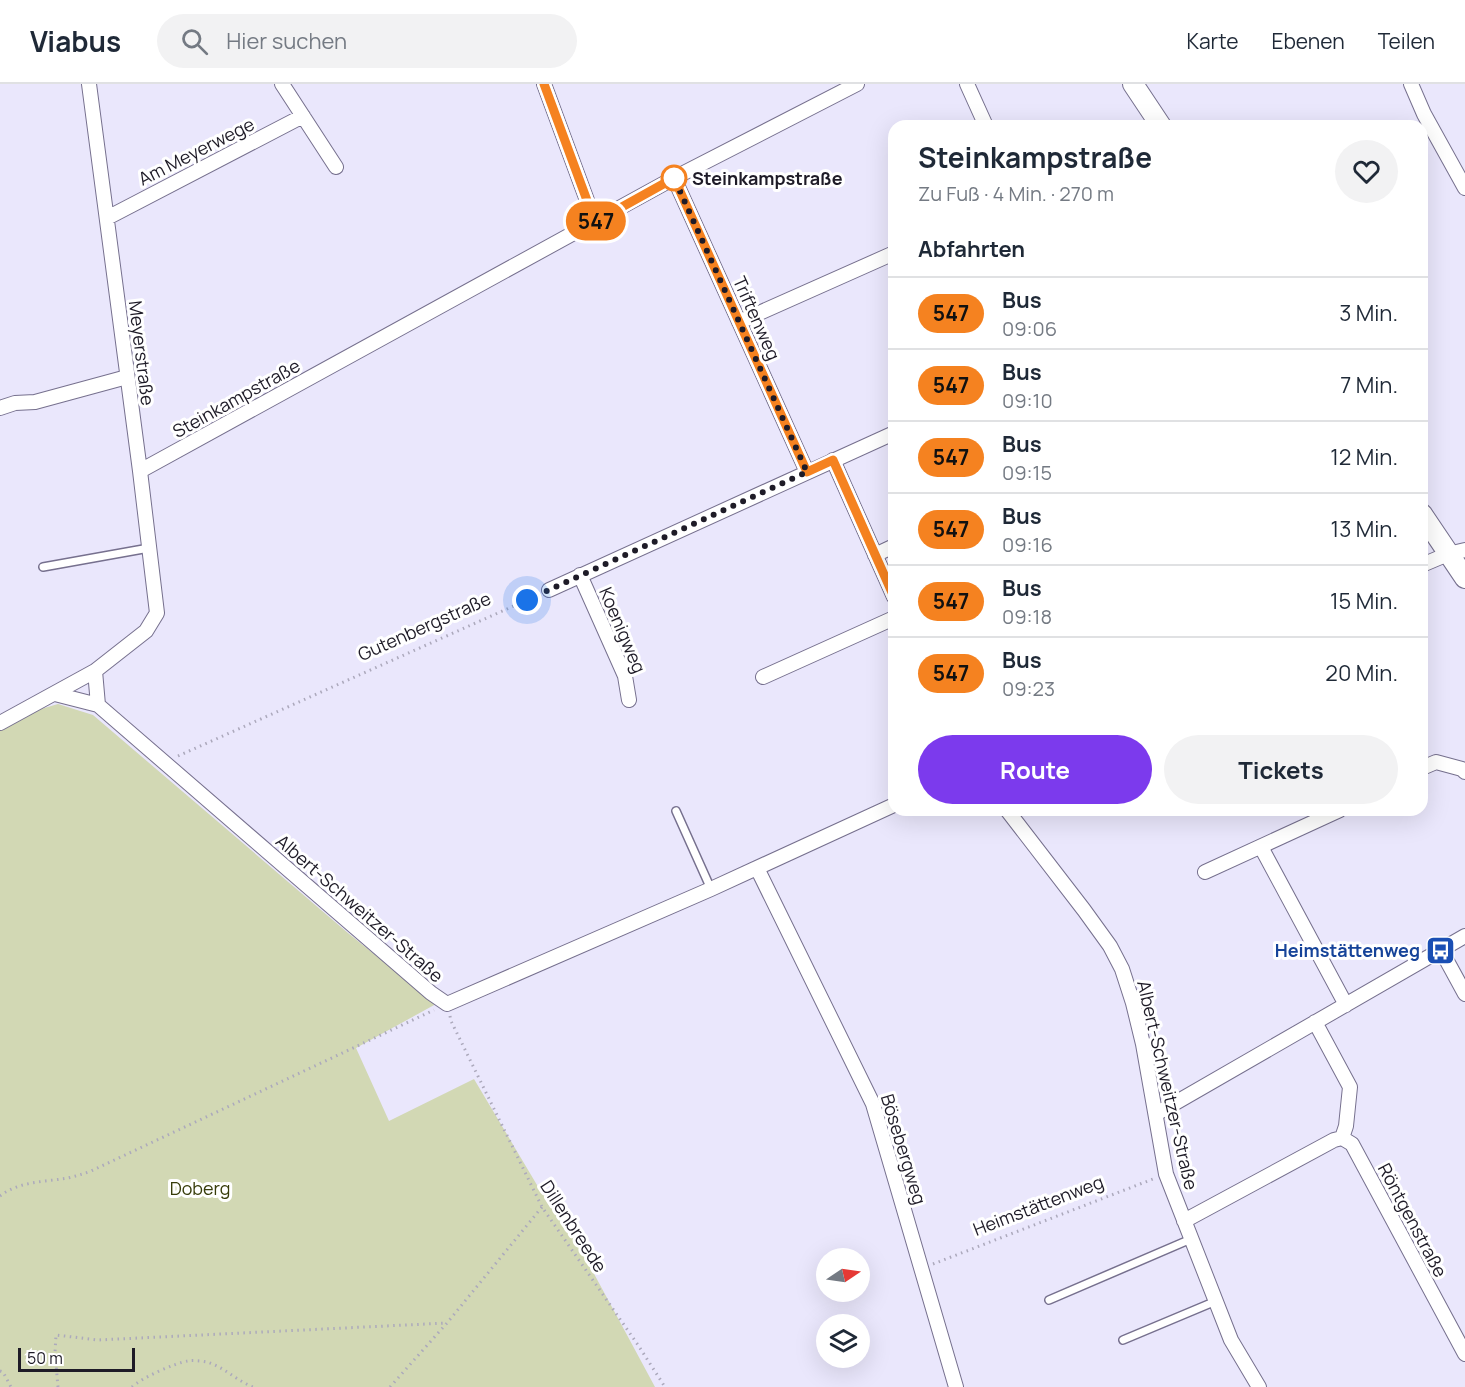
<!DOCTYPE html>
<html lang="de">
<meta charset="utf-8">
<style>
body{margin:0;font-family:Manrope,sans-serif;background:#f2f2f3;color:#1f2937;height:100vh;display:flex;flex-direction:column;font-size:22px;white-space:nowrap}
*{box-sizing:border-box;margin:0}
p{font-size:20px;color:#747a83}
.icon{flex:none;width:33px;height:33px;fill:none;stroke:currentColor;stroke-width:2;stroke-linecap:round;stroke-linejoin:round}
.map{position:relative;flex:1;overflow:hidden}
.panel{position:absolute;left:888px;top:36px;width:540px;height:696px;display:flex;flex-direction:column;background:#fff;border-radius:18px;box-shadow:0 6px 24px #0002}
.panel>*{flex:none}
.badge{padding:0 12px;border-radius:20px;font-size:21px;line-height:39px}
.needle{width:39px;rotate:77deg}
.tools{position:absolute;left:816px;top:1164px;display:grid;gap:12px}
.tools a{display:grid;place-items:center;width:54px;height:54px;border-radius:50%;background:#fff;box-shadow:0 6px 24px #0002;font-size:30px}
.scale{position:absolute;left:18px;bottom:15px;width:117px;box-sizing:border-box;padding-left:6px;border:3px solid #1e1b27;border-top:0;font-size:16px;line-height:21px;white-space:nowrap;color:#1e1b27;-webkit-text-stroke:4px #fff;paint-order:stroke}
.you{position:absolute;width:30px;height:30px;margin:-15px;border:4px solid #fff;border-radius:50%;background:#1a73e8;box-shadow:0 0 0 9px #1a73e833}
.map>.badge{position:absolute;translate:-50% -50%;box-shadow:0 0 0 3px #fff}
h2{padding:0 30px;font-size:22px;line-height:54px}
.round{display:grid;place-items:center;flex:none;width:63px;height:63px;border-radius:32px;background:#f2f2f3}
.head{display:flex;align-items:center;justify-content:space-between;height:102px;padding:0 30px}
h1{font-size:28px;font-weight:700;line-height:45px}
.primary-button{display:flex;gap:12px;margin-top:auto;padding:12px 30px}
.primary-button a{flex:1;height:69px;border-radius:36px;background:#7c3aed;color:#fff;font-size:24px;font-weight:700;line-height:69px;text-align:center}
.primary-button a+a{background:#f2f2f3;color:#1f2937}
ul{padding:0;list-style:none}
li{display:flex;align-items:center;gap:18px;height:72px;padding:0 30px;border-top:2px solid #e0e1e3}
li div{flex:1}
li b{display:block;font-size:22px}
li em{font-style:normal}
li .badge{min-width:66px;font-weight:700;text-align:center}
header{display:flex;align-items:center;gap:36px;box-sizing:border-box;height:84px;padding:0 30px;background:#fff;border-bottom:2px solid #e0e1e3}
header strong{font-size:28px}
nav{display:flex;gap:33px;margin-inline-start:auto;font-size:21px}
.search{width:420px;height:54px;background:#f2f2f3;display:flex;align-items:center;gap:15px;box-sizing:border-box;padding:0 21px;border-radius:33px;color:#747a83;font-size:22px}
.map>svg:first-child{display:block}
.green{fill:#d2d8b4}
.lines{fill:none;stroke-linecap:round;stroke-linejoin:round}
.service-casing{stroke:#76708e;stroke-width:10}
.minor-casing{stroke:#76708e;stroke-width:16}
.secondary-casing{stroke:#76708e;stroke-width:22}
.path{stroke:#aca9bc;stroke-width:3;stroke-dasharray:1.5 4.5;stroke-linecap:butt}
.service{stroke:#fff;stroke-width:7}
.minor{stroke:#fff;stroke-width:14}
.secondary{stroke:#fff;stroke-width:20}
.line-casing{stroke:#fff;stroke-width:14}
.line{stroke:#f58220;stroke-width:9}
.walk{stroke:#1e1b27;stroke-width:6;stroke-dasharray:0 10.8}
.stop-dot{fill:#fff;stroke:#f58220;stroke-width:3}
.labels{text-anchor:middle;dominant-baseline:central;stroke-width:6;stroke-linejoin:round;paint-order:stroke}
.street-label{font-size:18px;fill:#1e1b27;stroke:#fff}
.stop-label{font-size:18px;font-weight:bold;fill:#1e1b27;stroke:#fff;text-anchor:start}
.transit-label{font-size:18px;font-weight:bold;fill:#164399;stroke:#fff;text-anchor:end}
.park-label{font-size:18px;fill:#373c0a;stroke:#fff}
</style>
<header>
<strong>Viabus</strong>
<div class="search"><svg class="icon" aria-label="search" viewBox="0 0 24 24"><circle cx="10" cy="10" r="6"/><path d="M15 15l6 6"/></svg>Hier suchen</div>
<nav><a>Karte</a><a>Ebenen</a><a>Teilen</a></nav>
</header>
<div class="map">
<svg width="1465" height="1303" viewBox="0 0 1465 1303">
<rect width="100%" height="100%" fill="#eae7fc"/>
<!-- green -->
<path class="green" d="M58,620L93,631L348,849L436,920L356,964L389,1037L474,995L537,1101L557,1121L655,1303H0V646L41,625Z"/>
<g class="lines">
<defs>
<path id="service" d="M43,483L149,464
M676,727L711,805
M1049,1216L1191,1155
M1123,1256L1216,1217"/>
<path id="minor" d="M282,0L336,83
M544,0L595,138
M967,0L986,42
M1411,0L1424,30L1465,104
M674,94L807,388
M107,134L303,32
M739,238L894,169
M0,324L15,319L35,318L127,293
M833,376L894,513
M140,387L674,94L857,0
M875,471L894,462
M1422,481L1448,470L1465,466
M580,491L625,592L629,616
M549,506L894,349
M95,587L98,621
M763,593L894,534
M55,610L98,621L431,909L447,920L711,805L894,721
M0,639L95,587L146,547L157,529L140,387L89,0
M1422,684L1436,678L1462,685L1465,688
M1007,726L1084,826L1110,862L1122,885L1133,919L1143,960L1166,1090L1231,1256L1259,1303
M1261,763L1346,921
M757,784L873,1020L956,1303
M1205,788L1340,726
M1441,866L1465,910
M1315,938L1350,1003L1346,1042L1342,1054
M1156,1030L1465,852
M1184,1137L1334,1056L1342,1054L1352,1060L1465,1270"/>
<path id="secondary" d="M1133,0L1161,42
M1422,430L1465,494"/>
</defs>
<!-- service casing -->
<use href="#service" class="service-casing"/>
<!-- minor casing -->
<use href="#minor" class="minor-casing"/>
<!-- secondary casing -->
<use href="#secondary" class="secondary-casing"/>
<!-- path -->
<path class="path" d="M178,672L536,512
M450,932L451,937L542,1123L638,1261L665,1303
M0,1112C19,1097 45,1098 68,1094C76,1092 83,1090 91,1087L434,926
M933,1180L1153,1095
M0,1287L3,1288L11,1303
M58,1303L55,1269L56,1251L98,1256L447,1239
M132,1303C141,1294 175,1279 188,1277C193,1276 202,1277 207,1278C224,1283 237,1297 253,1303
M390,1303L447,1239L542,1123"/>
<!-- service -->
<use href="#service" class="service"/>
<!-- minor -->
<use href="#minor" class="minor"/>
<!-- secondary -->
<use href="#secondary" class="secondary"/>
</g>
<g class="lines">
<defs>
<path id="line" d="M544,0L595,138L674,94L807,388L833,376L894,513"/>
</defs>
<!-- line casing -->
<use href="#line" class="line-casing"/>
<!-- line -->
<use href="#line" class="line"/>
<!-- walk -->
<path class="walk" d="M527,516L807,388L674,94"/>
</g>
<!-- icons -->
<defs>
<symbol id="bus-square" viewBox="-11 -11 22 22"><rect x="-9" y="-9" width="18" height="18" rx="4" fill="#1a4fb4" stroke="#fff"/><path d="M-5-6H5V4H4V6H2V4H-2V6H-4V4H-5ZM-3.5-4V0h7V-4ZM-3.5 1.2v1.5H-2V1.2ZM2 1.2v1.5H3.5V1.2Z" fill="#fff"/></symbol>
</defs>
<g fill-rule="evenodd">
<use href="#bus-square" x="1424" y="850" width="33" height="33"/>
</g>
<!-- markers -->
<circle class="stop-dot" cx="674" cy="94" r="12"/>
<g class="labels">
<!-- street labels -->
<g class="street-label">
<text transform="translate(196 67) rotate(-27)">Am Meyerwege</text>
<text transform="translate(757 234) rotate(66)">Triftenweg</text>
<text transform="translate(142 269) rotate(83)">Meyerstraße</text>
<text transform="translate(236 314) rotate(-29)">Steinkampstraße</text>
<text transform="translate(424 542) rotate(-24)">Gutenbergstraße</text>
<text transform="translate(623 546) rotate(67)">Koenigweg</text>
<text transform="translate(360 824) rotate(41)">Albert-Schweitzer-Straße</text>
<text transform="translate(1168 1001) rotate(77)">Albert-Schweitzer-Straße</text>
<text transform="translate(904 1065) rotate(73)">Bösebergweg</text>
<text transform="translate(1038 1121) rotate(-21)">Heimstättenweg</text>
<text transform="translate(1413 1136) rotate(62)">Röntgenstraße</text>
<text transform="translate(574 1142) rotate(57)">Dillenbreede</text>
</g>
<!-- stop labels -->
<g class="stop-label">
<text x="692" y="94">Steinkampstraße</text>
</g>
<!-- transit labels -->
<g class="transit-label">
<text x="1420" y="866">Heimstättenweg</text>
</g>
<!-- park labels -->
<g class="park-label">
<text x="200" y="1104">Doberg</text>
</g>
</g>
</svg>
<div class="tools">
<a><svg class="needle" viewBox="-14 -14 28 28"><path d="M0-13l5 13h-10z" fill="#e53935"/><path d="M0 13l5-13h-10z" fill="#747a83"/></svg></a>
<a><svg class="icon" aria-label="layers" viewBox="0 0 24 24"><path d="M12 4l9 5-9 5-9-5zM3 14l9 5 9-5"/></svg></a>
</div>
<div class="scale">50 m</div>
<div class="you" style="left:527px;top:516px"></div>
<b class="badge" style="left:596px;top:137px;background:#f58220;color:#111">547</b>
<section class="panel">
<div class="head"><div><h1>Steinkampstraße</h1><p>Zu Fuß · 4 Min. · 270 m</p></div><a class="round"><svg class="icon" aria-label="heart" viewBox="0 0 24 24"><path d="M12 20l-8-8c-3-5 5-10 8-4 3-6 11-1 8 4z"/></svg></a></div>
<h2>Abfahrten</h2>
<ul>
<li><span class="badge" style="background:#f58220;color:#111">547</span><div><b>Bus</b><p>09:06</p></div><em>3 Min.</em></li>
<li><span class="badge" style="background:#f58220;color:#111">547</span><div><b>Bus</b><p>09:10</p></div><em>7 Min.</em></li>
<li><span class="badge" style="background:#f58220;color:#111">547</span><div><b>Bus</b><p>09:15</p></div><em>12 Min.</em></li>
<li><span class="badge" style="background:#f58220;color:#111">547</span><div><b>Bus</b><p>09:16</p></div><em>13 Min.</em></li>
<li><span class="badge" style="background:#f58220;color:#111">547</span><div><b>Bus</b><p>09:18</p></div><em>15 Min.</em></li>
<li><span class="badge" style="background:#f58220;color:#111">547</span><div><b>Bus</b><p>09:23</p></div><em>20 Min.</em></li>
</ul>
<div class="primary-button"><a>Route</a><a>Tickets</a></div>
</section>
</div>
